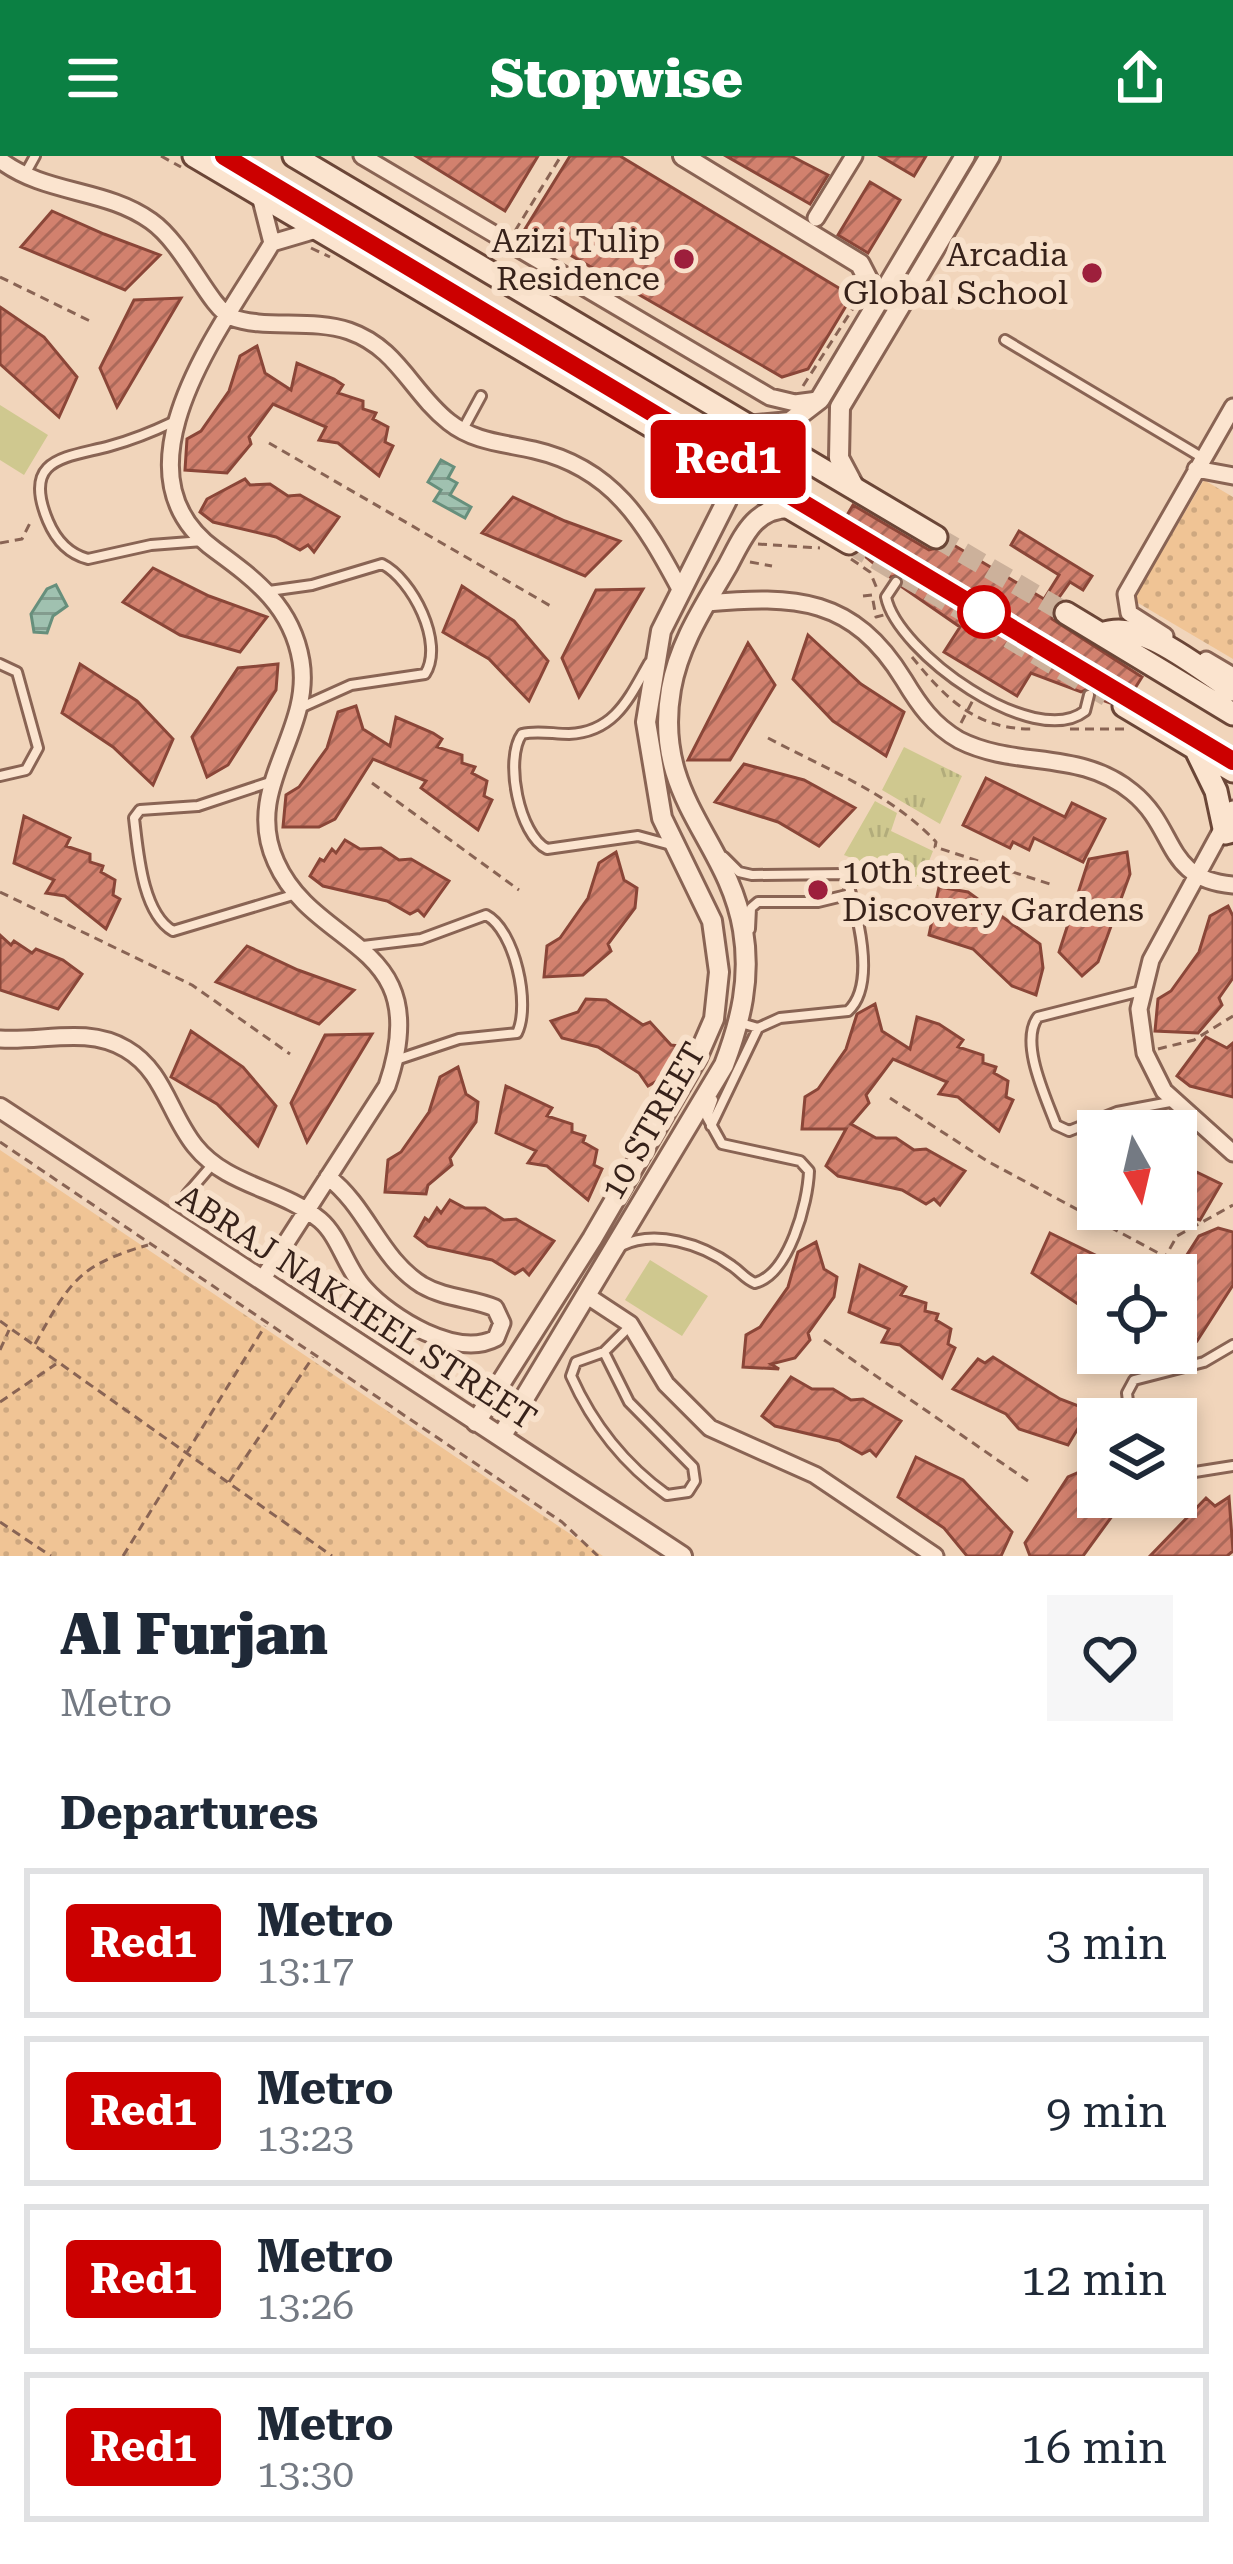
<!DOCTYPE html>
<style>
body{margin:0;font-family:"Roboto Serif",serif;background:#f6f6f7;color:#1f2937;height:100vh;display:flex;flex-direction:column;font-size:45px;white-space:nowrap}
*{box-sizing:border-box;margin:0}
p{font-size:39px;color:#747a83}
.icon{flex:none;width:66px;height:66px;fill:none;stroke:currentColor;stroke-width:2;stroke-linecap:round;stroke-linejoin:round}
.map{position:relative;height:1400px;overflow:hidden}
.sheet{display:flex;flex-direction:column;background:#fff;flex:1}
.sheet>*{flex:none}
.badge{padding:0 24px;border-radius:9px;font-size:42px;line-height:78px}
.needle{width:78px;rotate:172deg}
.buttons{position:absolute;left:1077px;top:954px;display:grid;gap:24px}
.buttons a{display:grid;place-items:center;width:120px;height:120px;border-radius:0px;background:#fff;box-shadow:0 6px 18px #0003;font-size:60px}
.map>.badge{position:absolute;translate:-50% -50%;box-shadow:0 0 0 6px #fff}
h2{padding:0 60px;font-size:45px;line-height:108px}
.round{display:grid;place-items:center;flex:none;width:126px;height:126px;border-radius:0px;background:#f6f6f7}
.headline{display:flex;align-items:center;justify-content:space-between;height:204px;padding:0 60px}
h1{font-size:57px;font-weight:800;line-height:90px}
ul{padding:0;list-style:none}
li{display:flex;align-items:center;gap:36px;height:150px;margin:0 24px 18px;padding:0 36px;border:6px solid #e0e1e3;border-radius:0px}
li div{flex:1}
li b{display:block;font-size:45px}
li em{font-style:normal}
li .badge{min-width:132px;font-weight:700;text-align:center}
header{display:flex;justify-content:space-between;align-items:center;height:156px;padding:0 60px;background:#0b8043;color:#fff;font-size:54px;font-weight:800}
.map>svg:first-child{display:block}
.grass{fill:url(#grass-tufts)}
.sand{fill:url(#sand-dots)}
.park{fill:#cfc88f}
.water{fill:url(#water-rules);stroke:#678f7c;stroke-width:3}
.building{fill:url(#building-hatch);stroke:#8a4638;stroke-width:3}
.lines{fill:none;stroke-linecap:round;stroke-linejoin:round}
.secondary-tunnel{stroke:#ccb19b;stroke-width:21;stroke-dasharray:21 10;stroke-linecap:butt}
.service-casing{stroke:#896454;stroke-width:14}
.minor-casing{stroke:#896454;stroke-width:21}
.tertiary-casing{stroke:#896454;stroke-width:24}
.secondary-casing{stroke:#6b4637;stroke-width:27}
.path{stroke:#896454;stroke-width:3;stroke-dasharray:9 6;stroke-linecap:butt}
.service{stroke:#fbe4cf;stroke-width:8}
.minor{stroke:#fbe4cf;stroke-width:15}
.tertiary{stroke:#fbe4cf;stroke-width:18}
.secondary{stroke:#fbe4cf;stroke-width:21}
.rail-casing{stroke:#37221a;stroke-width:9}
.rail{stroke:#f8e1cb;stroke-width:4.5;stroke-dasharray:14;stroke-linecap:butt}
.line-casing{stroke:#fff;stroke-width:27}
.line{stroke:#c00;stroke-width:18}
.poi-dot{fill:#9d1f3c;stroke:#f8e1cb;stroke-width:4.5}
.stop-dot{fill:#fff;stroke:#c00;stroke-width:6}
.labels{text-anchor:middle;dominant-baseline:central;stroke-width:12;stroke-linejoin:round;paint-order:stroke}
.poi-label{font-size:33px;fill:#37221a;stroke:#f8e1cb;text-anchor:end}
.street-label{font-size:33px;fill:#37221a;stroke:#f8e1cb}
</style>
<header><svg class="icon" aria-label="menu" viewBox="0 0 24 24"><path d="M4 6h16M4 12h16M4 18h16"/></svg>Stopwise<svg class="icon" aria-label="share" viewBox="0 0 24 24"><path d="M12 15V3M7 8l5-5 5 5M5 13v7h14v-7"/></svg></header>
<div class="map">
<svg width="1233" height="1400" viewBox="0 0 1233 1400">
<defs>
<pattern id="grass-tufts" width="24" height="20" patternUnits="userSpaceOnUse" patternTransform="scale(3)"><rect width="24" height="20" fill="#cfc88f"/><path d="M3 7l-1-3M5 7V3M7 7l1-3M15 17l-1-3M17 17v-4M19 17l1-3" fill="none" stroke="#b2ac7b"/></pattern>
<pattern id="sand-dots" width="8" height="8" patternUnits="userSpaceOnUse" patternTransform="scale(3)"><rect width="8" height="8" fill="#f0c495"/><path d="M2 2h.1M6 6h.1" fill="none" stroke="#cea880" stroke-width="1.8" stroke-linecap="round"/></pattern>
<pattern id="water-rules" width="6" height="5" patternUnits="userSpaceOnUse" patternTransform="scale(3)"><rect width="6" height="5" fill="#a0c1b0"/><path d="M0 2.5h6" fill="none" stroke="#839c8e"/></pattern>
<pattern id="building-hatch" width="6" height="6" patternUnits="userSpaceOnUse" patternTransform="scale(3)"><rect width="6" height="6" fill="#d2816e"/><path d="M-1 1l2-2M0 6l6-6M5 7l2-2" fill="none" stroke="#ab695a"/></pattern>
</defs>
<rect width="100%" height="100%" fill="#f1d5bb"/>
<!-- grass -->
<path class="grass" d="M904,591L962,620L940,668L882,634Z
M875,645L897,657L891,675L933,695L919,730L904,729L899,721L844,699Z"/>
<!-- sand -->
<path class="sand" d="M1204,324L1233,341V503L1133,444Z
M0,994L603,1400H0Z"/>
<!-- park -->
<path class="park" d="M0,249L48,279L24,319L0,304Z
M650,1104L708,1140L682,1180L625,1144Z"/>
<!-- water -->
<path class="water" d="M441,304L454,311L448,322L457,327L450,339L471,351L465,362L434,345L441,334L428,326Z
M56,429L67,450L53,460L47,477L34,476L31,458L47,433Z"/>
<!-- building -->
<path class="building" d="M416,0H538L505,55Z
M570,0H620L852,140L808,213L782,221L525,73Z
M726,0H791L828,19L810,48Z
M880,0H926L914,20Z
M870,26L900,44L868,97L838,79Z
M52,55L104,78L160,99L125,134L21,91Z
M181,142L117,251L100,212L134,144Z
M0,151L44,181L77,221L59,261L0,208Z
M257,190L265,217L291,234L297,207L334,223L343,229L338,237L363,245V253L376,257L373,263L388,271L385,286L393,290L379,320L338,287L319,284L326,271L273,248L249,281L251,288L227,317L185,314L187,283L201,275L229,235L240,200Z
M245,323L250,329L270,328L288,340L300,339L339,361L314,396L308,389L300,394L276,381L213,366L200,356L207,343Z
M513,341L565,365L620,385L585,420L482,377Z
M853,349L929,394L952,388L1044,443L1059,419L1011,389L1019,375L1092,420L1083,434L1070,426L1053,450L1052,463L1142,521L1132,537L1118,536L1110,547L1097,542L1092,531L1081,536L1031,517L1017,540L944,496L960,471L902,431L901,420L890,421L860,396L861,379L843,366Z
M153,412L209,440L267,461L240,496L180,479L123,446Z
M462,430L514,465L548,505L529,545L489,503L443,476Z
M643,433L579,541L562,502L596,434Z
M808,479L861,528L904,556L886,600L833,565L793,523Z
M748,487L775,529L730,604H688Z
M80,508L137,545L173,583L153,629L113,591L62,557Z
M278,508L276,534L228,609L207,621L192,581L238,512Z
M356,550L363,573L390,590L396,561L433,577L442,583L437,591L462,599V607L475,611L472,617L487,625L484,640L492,644L478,674L421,632L426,625L373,603L335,663L319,671H283L286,639L299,631L327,592L338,556Z
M744,608L804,624L855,652L819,690L778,666L715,646Z
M986,622L1065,661L1072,647L1105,663L1083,706L1034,682L1029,694L1013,686L1010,692L963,669Z
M24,660L70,682L66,690L90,698V706L103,710L101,716L115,724L113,739L120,743L106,773L65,740L46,737L54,724L14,707Z
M345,684L360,693L381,692L399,704L411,703L449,725L424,760L418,754L410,758L387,745L323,730L310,720L320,703L324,705L332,693L336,697Z
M616,696L624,724L637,732L635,752L608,788L611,795L583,819L544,821L547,790L560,782L588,742L599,707Z
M1127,696L1130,718L1098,806L1082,820L1059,796L1089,703Z
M939,731L968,736L1040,788L1043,812L1036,839L1012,830L973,793L929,779Z
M1228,750L1233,760V822L1219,842L1222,849L1198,877L1155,875L1158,843L1171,835L1199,796L1210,760Z
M0,779L11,789L14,785L32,797L36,793L63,804L82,818L58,853L0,834Z
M247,790L298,814L354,834L319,868L216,826Z
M586,843L606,844L643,869L650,866L671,889L680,890L664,921L648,930L639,917L598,891L562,882L551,865L578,856Z
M875,848L882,875L910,893L917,861L939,868L963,884L958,891L983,899V907L996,911L994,917L1008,925L1006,941L1013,944L999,975L958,941L939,938L947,926L893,903L866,939L869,947L851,968L876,982H896L914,994L926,993L965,1015L940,1049L934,1043L926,1048L902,1034L838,1020L826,1010L846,973H802L805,941L818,933L846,893L857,858Z
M191,875L243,911L276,950L258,990L217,948L171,921Z
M372,878L307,986L291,947L325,879Z
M1206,881L1227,892L1233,887V941L1190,930L1177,920Z
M458,911L466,938L478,946L476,966L450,1002L452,1009L428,1029L426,1038L385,1036L388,1004L401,996L429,956L440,921Z
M506,930L552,952L547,960L572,968V976L585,980L583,986L597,994L594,1009L602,1013L588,1044L547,1010L528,1007L536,995L496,977Z
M1176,1006L1221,1028L1200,1064L1176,1057Z
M450,1044L465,1052H485L504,1064L516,1063L554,1085L529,1119L523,1113L515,1118L492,1104L428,1090L415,1080L425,1062L429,1065L437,1052L441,1057Z
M1218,1072L1233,1076V1129L1197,1185L1186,1179L1176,1190V1116L1199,1080Z
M1050,1077L1097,1100L1109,1119H1098V1172L1078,1148L1032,1117Z
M816,1086L824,1113L837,1121L834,1141L808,1177L810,1184L795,1202L771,1208L779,1213L743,1211L746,1179L760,1171L788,1131L798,1096Z
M860,1109L906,1131L901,1139L926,1147L925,1155L938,1158L936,1164L951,1173L948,1188L955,1192L942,1222L900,1189L882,1186L889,1173L849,1156Z
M993,1201L1060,1243L1089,1254L1068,1289L1019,1273L1006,1258L953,1233L978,1203L985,1207Z
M791,1221L812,1233H833L851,1244L863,1243L901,1265L876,1300L870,1294L862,1298L839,1285L775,1270L762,1260Z
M916,1301L963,1324L1012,1376L1001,1400H967L944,1372L898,1341Z
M1086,1313L1098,1316V1341H1126L1083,1400H1030L1025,1387L1068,1321Z
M1229,1341L1233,1395L1227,1400H1150L1206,1342L1215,1350Z"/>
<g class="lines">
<!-- secondary-tunnel -->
<path class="secondary-tunnel" d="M936,381L1066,457
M849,387L1124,550"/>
<defs>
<path id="service" d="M24,20L35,0
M1005,184L1203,302
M173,266C152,276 132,284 110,290C66,302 21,301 48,365C56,384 69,398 88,403L151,389L203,385
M462,275L481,240
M896,426L886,441C897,496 1034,595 1085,555L1089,539
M269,435L312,429L382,408C412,423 445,487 425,518L351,529L302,551
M649,507C629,542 615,576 569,578C553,578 537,574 522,578C504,603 519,679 547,693L638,680L671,689
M0,508L17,516L38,592L26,614L0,620
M270,626L198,650L140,654L134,662C138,695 142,757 173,775L293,739
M724,701L739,716L752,719L845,718C856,752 878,828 848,855L780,862L758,872L741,867
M750,773L751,752L758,746H818L851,738
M363,790L421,783L486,759C515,774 531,849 517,877L459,883L396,904
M1141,835L1038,861C1019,886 1046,942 1056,969L1069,975L1117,956L1170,946
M711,970L758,872
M187,1038L212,1009
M621,1090C655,1073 702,1088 732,1110C741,1116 745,1123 755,1127C789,1118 808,1047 809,1015L800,1005L722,988L707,961L713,944
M604,1196L629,1246L693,1311L695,1325L688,1336L667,1339C625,1309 592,1267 571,1220L576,1206L604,1196L630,1170
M1130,1263L1127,1237L1134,1224L1204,1206L1233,1189
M1176,1319L1233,1310"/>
<path id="minor" d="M362,0L770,241L795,247L818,244
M0,4C46,39 105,32 151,65C185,89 209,151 231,161C264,174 311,162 349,175C398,192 411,236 449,266C474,286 504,287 534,294C613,312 644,366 680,433
M260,40L272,87
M816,62L854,0
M1196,313L1233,320
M706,447C795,439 853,441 904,524C919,549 933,569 959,584C1016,613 1080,593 1132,636C1178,673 1163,723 1233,729
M1165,480L1129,457L1126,438L1233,251
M1206,504L1233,520
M1233,653L1151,804L1139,853L1145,897L1164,935L1233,997
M0,883C43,886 87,870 126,893C164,915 169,958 195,990C227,1030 281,1032 320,1064C340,1081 346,1113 365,1133C391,1162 457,1203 496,1182L502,1167L495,1152C472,1142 446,1143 422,1129C379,1102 368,1052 328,1021
M262,1124L387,930C437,784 316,796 276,706C242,632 313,577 301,505C292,451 256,424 215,394C106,315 225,167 272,87L316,74
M586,1139L630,1168L666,1228L710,1272L815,1319L935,1400"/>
<path id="tertiary" d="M683,0L860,108L878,143
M746,270L790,266L820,243L965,0
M856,334L839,302L840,251L990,0
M0,952L682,1400
M476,1266L592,1083L697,902L714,863L719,816L712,765L662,662L646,566L661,475L727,344L718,309
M501,1281L724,909C741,864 751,823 743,774C728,683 652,642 671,533C679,487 705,449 728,409C743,381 754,351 791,352"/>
<path id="secondary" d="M194,0L849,387
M294,0L936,381
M1066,457L1233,558
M1102,478C1143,462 1198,513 1233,534
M1124,550L1233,615
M1197,596L1216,635L1225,677L1233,675"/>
</defs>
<!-- service casing -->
<use href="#service" class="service-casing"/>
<!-- minor casing -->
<use href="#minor" class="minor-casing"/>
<!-- tertiary casing -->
<use href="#tertiary" class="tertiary-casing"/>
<!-- secondary casing -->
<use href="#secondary" class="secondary-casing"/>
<!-- path -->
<path class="path" d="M161,0L181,11
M515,75L561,0
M311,92L330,101
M0,121L92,166
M803,230L859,143
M269,287L554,452
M0,387L22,383L32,363
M758,388L820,392
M851,403L870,416L878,435
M750,406L772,410
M863,440L872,439L876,461L884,459
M912,501C946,543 976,573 1031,573
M961,567L973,544
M1070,573H1127
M768,582C824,612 892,638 936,686L935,691L1053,729
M372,627L519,734
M0,736L192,829L290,898
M1158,893L1194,884L1233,860
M890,942L987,1005L1162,1099
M0,986L562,1366L598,1400
M1155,1119L1177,1080L1233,1049
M0,1165L332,1400
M824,1184L1028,1325
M35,1188C70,1126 78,1109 148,1089
M0,1194L9,1174
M1161,1197L1164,1208
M0,1246L56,1208
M229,1326L313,1201
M0,1366L51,1400
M123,1400L265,1170"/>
<!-- service -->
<use href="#service" class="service"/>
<!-- minor -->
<use href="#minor" class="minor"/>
<!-- tertiary -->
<use href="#tertiary" class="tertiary"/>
<!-- secondary -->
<use href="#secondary" class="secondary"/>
<defs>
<path id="rail" d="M224,0L1233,605"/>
</defs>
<!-- rail casing -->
<use href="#rail" class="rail-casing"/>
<!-- rail -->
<use href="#rail" class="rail"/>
</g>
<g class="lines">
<defs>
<path id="line" d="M224,0L1233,605"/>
</defs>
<!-- line casing -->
<use href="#line" class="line-casing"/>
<!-- line -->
<use href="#line" class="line"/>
</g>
<!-- markers -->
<g class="poi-dot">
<circle cx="684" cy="103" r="12"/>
<circle cx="1092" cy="117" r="12"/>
<circle cx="818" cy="734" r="12"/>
</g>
<circle class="stop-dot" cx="984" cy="456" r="24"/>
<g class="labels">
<!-- poi labels -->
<g class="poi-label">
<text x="660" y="84">Azizi Tulip<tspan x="660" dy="38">Residence</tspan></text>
<text x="1068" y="98">Arcadia<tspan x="1068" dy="38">Global School</tspan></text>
<text x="842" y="715" text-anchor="start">10th street<tspan x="842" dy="38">Discovery Gardens</tspan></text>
</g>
<!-- street labels -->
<g class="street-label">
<text transform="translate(653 965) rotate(-60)">10 STREET</text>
<text transform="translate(357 1151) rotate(33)">ABRAJ NAKHEEL STREET</text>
</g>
</g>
</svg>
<div class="buttons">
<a><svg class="needle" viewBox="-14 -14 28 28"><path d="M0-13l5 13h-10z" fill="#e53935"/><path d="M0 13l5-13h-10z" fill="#747a83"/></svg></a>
<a><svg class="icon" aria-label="locate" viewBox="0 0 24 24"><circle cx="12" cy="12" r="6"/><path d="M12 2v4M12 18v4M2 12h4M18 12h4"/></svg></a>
<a><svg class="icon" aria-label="layers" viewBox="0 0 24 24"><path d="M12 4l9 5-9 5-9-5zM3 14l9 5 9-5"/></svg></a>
</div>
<b class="badge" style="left:728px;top:303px;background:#c00;color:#fff">Red1</b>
</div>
<section class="sheet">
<div class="headline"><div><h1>Al Furjan</h1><p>Metro</p></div><a class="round"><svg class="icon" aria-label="heart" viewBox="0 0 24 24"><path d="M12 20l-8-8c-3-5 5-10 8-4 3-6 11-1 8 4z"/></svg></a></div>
<h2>Departures</h2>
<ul>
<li><span class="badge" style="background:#c00;color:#fff">Red1</span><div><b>Metro</b><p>13:17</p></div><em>3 min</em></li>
<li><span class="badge" style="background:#c00;color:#fff">Red1</span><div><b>Metro</b><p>13:23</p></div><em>9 min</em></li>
<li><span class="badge" style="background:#c00;color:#fff">Red1</span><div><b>Metro</b><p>13:26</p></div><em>12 min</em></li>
<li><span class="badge" style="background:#c00;color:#fff">Red1</span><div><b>Metro</b><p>13:30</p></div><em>16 min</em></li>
</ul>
</section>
